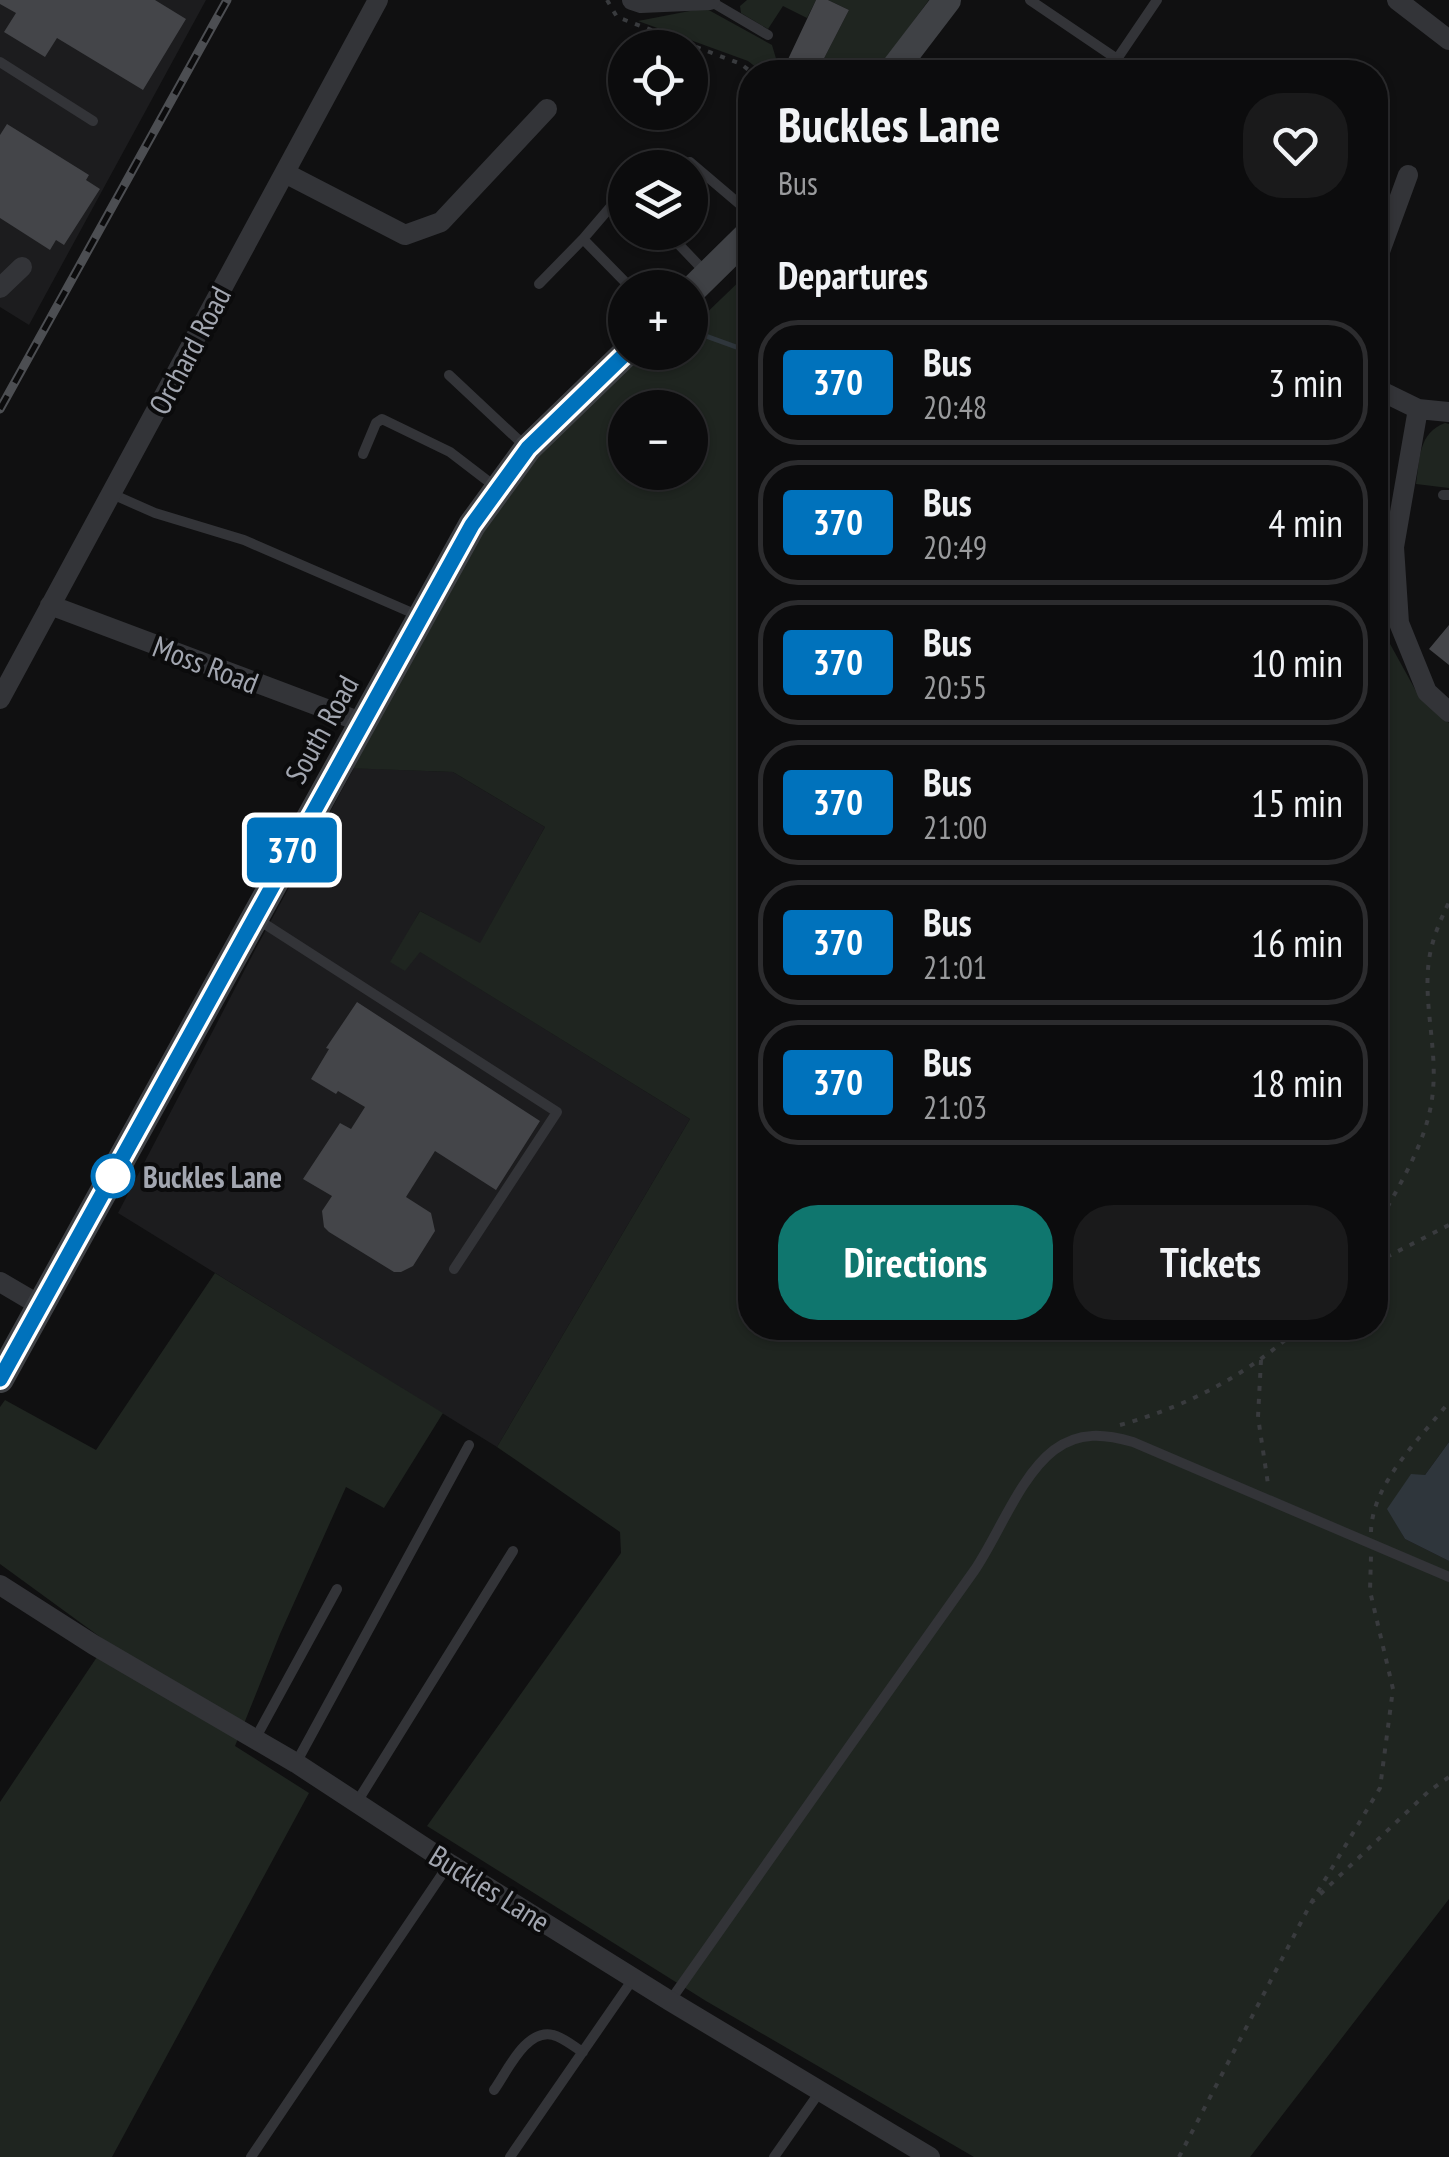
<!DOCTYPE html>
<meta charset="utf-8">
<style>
body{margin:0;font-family:"PT Sans Narrow",sans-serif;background:#1a1a1b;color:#f1f3f6;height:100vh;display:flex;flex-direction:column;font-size:38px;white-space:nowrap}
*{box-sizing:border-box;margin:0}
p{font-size:32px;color:#9a9b9d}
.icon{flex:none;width:55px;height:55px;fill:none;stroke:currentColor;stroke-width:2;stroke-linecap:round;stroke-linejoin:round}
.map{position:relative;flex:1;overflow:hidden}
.details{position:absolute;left:738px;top:60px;width:650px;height:1280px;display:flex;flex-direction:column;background:#0c0c0d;border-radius:40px;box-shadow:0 2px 8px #0004,0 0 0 2px #2c2c2e}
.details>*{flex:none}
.badge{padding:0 20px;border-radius:8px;font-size:35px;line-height:65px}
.fabs{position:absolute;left:608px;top:30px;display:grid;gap:20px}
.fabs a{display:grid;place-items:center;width:100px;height:100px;border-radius:50%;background:#0c0c0d;box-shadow:0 2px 8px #0004,0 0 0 2px #2c2c2e;font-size:50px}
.map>.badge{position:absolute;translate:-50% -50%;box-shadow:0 0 0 5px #fff}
h2{padding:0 40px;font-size:38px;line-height:90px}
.round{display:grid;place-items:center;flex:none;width:105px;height:105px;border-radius:40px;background:#1a1a1b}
.overview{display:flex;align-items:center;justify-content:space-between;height:170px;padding:0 40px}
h1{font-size:48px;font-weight:600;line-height:75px}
.action{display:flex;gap:20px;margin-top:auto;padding:20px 40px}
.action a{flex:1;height:115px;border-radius:40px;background:#0f766e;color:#fff;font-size:40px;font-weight:600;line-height:115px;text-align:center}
.action a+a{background:#1a1a1b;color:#f1f3f6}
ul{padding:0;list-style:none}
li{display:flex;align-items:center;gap:30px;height:125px;margin:0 20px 15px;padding:0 20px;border:5px solid #2c2c2e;border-radius:40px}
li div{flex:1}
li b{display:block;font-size:38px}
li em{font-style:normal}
li .badge{min-width:110px;font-weight:700;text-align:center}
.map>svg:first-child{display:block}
.built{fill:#1c1c1e}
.green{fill:#1f2520;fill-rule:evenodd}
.water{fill:#2f363c}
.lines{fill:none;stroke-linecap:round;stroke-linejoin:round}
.stream{stroke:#2f363c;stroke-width:5}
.building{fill:#444549}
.path{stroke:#393b3e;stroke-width:4;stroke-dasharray:5 8;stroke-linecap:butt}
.service{stroke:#333438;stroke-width:10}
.minor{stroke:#333438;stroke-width:20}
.secondary{stroke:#3f4145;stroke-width:28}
.rail-casing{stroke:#4c4e52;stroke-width:9}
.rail{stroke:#0b0b0c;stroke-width:5;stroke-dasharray:15;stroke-linecap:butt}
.line-casing{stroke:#fff;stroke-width:22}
.line{stroke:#0072bc;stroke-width:15}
.stop-dot{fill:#fff;stroke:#0072bc;stroke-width:5}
.labels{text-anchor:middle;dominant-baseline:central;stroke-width:8;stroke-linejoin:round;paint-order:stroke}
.street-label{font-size:30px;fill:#a2a6b0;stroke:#0b0b0c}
.stop-label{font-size:30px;font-weight:bold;fill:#a2a6b0;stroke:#0b0b0c;text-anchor:start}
</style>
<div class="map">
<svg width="1449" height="2157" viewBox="0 0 1449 2157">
<rect width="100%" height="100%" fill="#101011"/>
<!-- built -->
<path class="built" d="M0,0H206L29,325L0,307Z
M354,768L453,772L545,827L480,944L420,911L391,963L419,951L690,1119L497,1447L118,1213L255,950Z"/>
<!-- green -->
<path class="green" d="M747,0H816L807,18L783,6L768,29L741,13L740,6Z
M828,0H929L876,72H817L849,10Z
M705,8L772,45L780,72H762L748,61L638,21Z
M750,271V1328H1375V623L1379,624L1416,691L1449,723V1442L1425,1475H1411L1388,1509L1405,1539L1449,1561V1899L1250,2157H974L706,2001L427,1826L621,1553L620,1532L497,1447L690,1119L420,952L405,971L390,962L420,911L480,943L545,827L453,772L344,768L444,585L526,464L640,353L690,352V324L694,325ZM625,408H690V472H625Z
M1445,423L1449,424V488L1416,484C1420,459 1418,433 1445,423Z
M215,1273L443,1413L384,1508L346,1487L280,1634L235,1746L309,1793L112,2157H0V1802L107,1642L0,1564V1407L5,1400L96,1450Z"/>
<!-- water -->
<path class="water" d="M1449,1442V1561L1405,1539L1387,1509L1411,1474L1425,1475Z"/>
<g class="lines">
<!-- stream -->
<path class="stream" d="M692,331L750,352"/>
</g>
<!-- building -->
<path class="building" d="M0,0H155L186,19L143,90L57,38L45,57L4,32L16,13L0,4Z
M816,0H828L849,10L817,72H782Z
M7,124L89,175L86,180L100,189L64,245L56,240L50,250L0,218V135Z
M1449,625V665L1429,649Z
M357,1002L540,1121L496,1190L435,1151L406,1197L431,1213L435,1231L413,1266L401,1272H394L329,1232L324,1227L322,1211L332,1196L303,1179L340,1123L351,1129L365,1107L338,1091L336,1094L311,1079L329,1049L326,1048Z"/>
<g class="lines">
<!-- path -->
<path class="path" d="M607,0L617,17L741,64L751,72
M1375,1230C1398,1186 1429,1141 1433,1090C1437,1047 1423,1002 1429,960C1432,939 1440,921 1449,902
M1375,1263L1449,1225
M1261,1360L1258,1417L1268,1484
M1120,1425C1188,1406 1247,1375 1299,1328
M1371,1532C1372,1483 1420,1439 1449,1402
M1311,1903L1380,1788L1393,1689L1370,1591L1371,1556
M1179,2157L1311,1903L1429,1791L1449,1777"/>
<!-- service -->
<path class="service" d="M1030,0L1117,59L1157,0
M710,1L768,35
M0,62L93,121
M1108,72L1117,59
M690,162L750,213
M625,190L583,239L631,288
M667,232L707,274
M539,284L583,239
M449,375L527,448
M363,454L376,423L382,419L450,452L497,488
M112,494L155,513L244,540L417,615
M1443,495H1449
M1375,543L1394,547
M1375,609L1398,615
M257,919L557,1112L454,1269
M255,1739L337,1589
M296,1763L469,1445
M357,1802L513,1551
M670,2001C771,1857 872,1714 974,1571C998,1536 1020,1476 1054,1450C1079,1431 1105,1434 1133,1442L1449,1577
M494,2090C507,2072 526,2028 553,2035C563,2037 574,2047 583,2052
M251,2157L449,1864
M510,2157L633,1979
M774,2157L821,2090"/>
<!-- minor -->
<path class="minor" d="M632,0L641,3L710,0
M1397,0L1449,40
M285,173L405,235L441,222L547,109
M1375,265L1408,175
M0,288L22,267
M1375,388L1418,409L1394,547L1399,623L1427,692L1449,712
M1418,409L1449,412
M50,605L361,722
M0,699L378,0
M0,1282L41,1306
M0,1585L94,1645L296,1763L450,1864L670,2001L930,2157"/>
<!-- secondary -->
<path class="secondary" d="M892,72L947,0
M690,292L750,233
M0,1379L472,525L528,448L627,352"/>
<defs>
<path id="rail" d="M0,409L227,0"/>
</defs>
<!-- rail casing -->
<use href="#rail" class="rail-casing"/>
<!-- rail -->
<use href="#rail" class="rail"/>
</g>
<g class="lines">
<defs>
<path id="line" d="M0,1379L472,525L528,448L627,352"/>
</defs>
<!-- line casing -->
<use href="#line" class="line-casing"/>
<!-- line -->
<use href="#line" class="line"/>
</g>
<!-- markers -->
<circle class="stop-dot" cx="113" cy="1176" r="20"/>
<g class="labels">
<!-- street labels -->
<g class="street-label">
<text transform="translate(189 350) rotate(-62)">Orchard Road</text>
<text transform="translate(206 664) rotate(21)">Moss Road</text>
<text transform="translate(321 729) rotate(-61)">South Road</text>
<text transform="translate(490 1888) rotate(32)">Buckles Lane</text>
</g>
<!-- stop labels -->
<g class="stop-label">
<text x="143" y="1176">Buckles Lane</text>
</g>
</g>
</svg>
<div class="fabs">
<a><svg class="icon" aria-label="locate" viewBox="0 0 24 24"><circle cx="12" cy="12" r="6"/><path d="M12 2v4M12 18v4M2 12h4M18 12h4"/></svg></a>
<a><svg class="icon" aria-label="layers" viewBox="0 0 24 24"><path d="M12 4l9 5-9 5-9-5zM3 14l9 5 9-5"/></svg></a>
<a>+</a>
<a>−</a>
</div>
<b class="badge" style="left:292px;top:850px;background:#0072bc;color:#fff">370</b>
<section class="details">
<div class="overview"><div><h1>Buckles Lane</h1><p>Bus</p></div><a class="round"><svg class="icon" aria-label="heart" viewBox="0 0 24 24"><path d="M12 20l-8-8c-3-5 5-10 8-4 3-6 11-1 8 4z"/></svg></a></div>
<h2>Departures</h2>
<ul>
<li><span class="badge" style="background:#0072bc;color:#fff">370</span><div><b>Bus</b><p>20:48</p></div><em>3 min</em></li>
<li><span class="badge" style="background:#0072bc;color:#fff">370</span><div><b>Bus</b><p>20:49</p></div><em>4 min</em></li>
<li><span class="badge" style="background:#0072bc;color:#fff">370</span><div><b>Bus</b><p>20:55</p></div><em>10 min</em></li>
<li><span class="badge" style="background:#0072bc;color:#fff">370</span><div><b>Bus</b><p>21:00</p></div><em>15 min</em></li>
<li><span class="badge" style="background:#0072bc;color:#fff">370</span><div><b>Bus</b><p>21:01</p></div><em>16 min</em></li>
<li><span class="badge" style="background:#0072bc;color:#fff">370</span><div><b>Bus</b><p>21:03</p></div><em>18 min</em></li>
</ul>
<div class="action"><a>Directions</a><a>Tickets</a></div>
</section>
</div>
